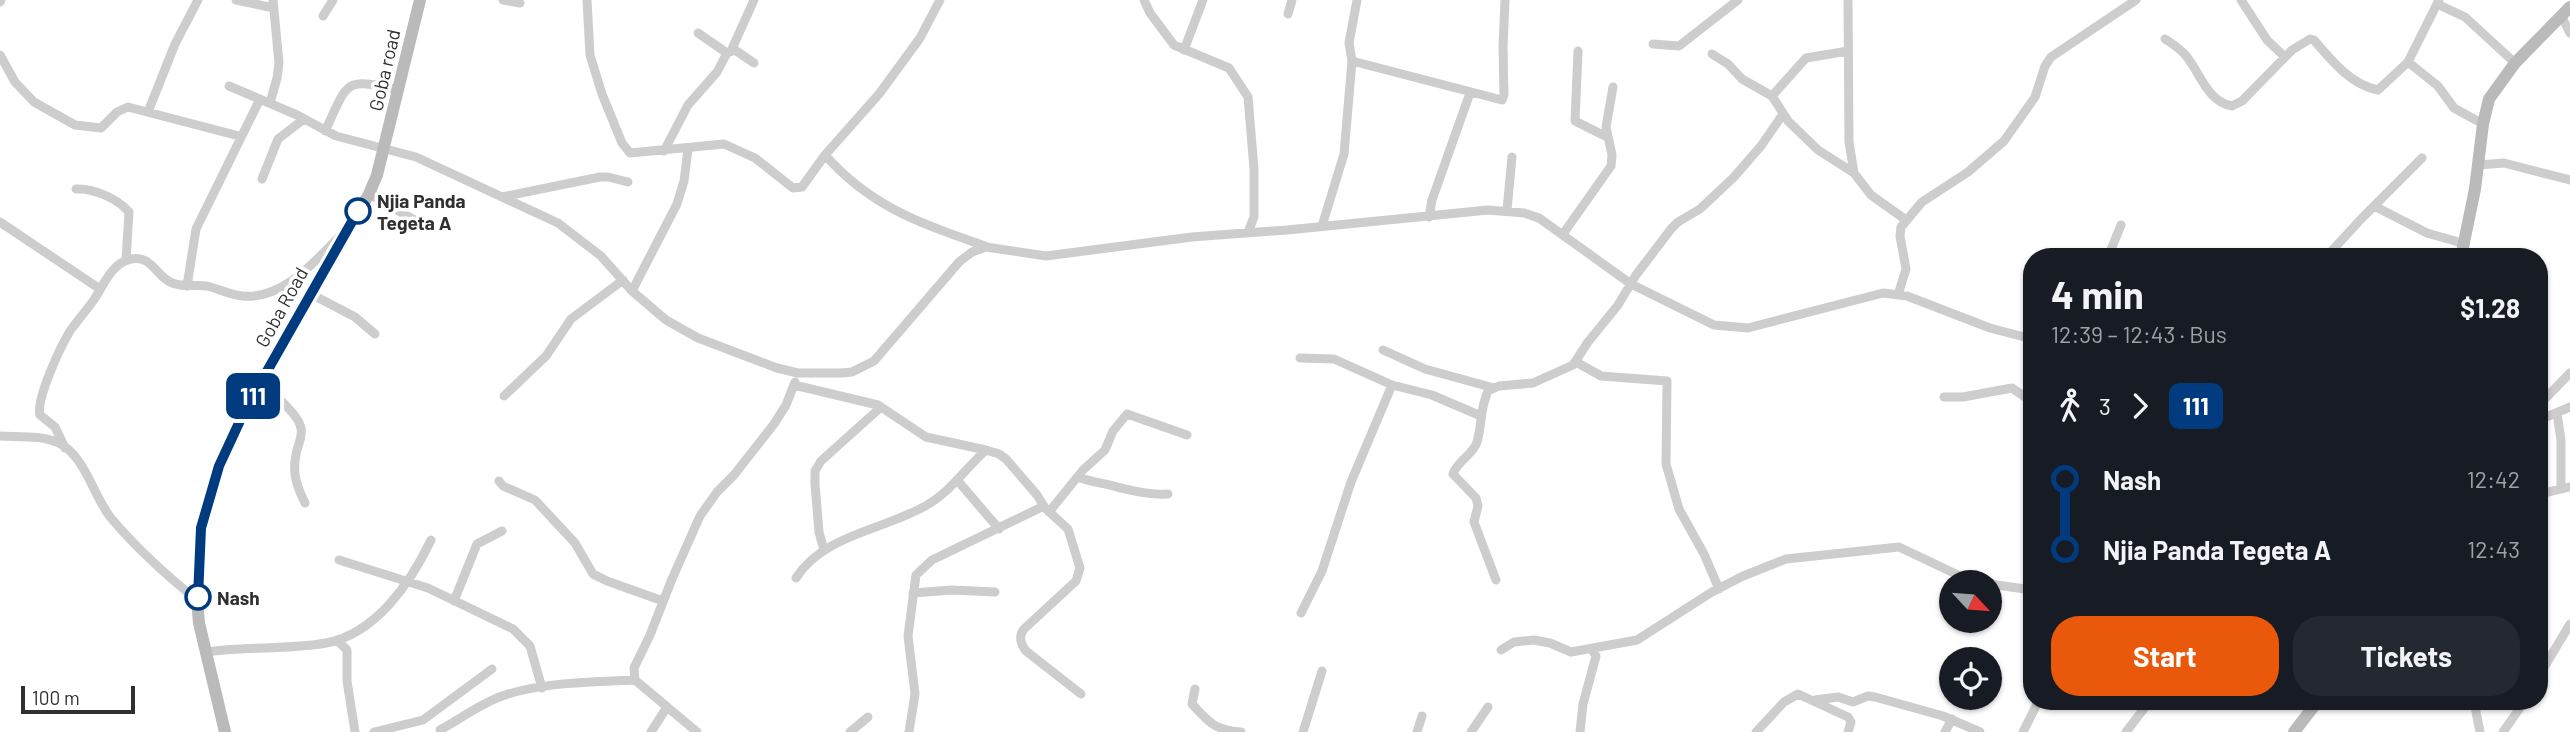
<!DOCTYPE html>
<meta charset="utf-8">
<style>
body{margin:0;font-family:Barlow,sans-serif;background:#242831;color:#f1f3f6;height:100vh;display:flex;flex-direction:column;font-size:26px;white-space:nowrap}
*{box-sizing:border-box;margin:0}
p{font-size:23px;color:#9ea1a6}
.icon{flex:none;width:38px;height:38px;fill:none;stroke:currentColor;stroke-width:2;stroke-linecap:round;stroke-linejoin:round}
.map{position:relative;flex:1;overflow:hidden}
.panel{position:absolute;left:2023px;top:248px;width:525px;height:462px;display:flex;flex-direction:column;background:#171b24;border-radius:28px;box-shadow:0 2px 5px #0004}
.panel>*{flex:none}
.badge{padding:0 14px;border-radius:10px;font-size:24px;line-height:46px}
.needle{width:46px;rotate:116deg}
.controls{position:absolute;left:1939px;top:570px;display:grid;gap:14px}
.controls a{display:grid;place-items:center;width:63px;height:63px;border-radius:50%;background:#171b24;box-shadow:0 2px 5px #0004;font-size:35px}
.scale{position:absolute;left:21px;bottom:18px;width:114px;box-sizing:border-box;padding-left:7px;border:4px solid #303030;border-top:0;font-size:19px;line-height:24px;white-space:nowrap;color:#303030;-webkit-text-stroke:5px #fff;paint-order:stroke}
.map>.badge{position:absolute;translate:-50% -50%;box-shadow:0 0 0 4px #fff}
.legs{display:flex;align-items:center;gap:10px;height:77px;padding:0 28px;font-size:23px}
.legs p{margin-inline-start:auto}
.summary{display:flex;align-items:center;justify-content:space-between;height:119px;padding:0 28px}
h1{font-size:38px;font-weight:700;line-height:52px}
.action{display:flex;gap:14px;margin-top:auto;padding:14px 28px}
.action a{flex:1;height:80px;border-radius:28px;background:#ea580c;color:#fff;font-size:28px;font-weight:700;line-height:80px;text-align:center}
.action a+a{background:#242831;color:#f1f3f6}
ul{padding:0 28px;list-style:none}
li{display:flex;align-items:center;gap:24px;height:70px;font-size:26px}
li i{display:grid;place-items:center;width:10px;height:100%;margin:0 9px;background:currentColor}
li i::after{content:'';width:18px;height:18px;margin:-9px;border:5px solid;border-radius:50%;background:#171b24}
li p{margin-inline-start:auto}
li:first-child i{background:linear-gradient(#0000 50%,currentColor 0)}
li:last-child i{background:linear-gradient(currentColor 50%,#0000 0)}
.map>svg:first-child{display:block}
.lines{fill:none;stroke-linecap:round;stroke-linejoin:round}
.street{stroke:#cdcdcd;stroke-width:9}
.secondary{stroke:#bababa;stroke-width:12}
.line-1-casing{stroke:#fff;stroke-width:16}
.line-1{stroke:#003b80;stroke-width:10}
.stop-1-dot{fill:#fff;stroke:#003b80;stroke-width:3.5}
.labels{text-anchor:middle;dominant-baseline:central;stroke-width:7;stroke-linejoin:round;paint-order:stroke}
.street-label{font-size:19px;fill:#303030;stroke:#fff}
.stop-label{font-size:19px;font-weight:bold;fill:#303030;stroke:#fff;text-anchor:start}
</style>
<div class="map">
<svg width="2570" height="732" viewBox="0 0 2570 732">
<rect width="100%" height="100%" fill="#fff"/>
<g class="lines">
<!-- street -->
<path class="street" d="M236,0L274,8
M503,0L520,3
M587,0L590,55L602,94L622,143L630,153L724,144L755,158L793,188L802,187L825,155C872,208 921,223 985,246
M1144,0L1150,13L1174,45L1229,68L1248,97L1254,169V217L1248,232
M1357,0L1349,43L1352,61L1502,100L1504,95L1503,47L1505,0
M1848,0L1849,142L1854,173L1871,195L1906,220
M2241,0L2267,40L2285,57
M0,2L1,0
M2437,4L2465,17L2515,63
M1288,14L1292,0
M2561,15L2570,33
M323,16L333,0
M698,33L727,53
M2165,39C2173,44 2181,49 2187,57C2201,75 2208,102 2232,106L2242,101L2292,50L2310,39L2314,40C2331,60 2351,85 2378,90L2408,62L2439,0
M1653,44L1679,46L1738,0
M1184,50L1203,0
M731,51L754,0
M1578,51L1575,121L1607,137
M1712,54L1728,64L1742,79L1772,96L1788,121L1818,150L1854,173
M0,55L15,82L34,102L75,125L101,128L117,112L128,107L239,136
M2408,62L2438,86L2454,108L2483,124
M229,86L297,115L336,136L416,157L558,223L601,256L632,291L666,320L698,338L777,368L798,373H841L852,372L874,361L959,262L972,252L986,247L1046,256L1192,237L1287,230L1488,210L1524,213L1539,218L1631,284L1714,325L1748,328L1883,293L1907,296L1990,328L2032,339
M1772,96L1806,58L1848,51
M270,103L277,78L279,63L273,0
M148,112L175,44L198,0
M325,131C349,81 343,77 399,90
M664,151L688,105L717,72L727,53L735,50L754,63
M825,155L879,94L920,38L940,0
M2479,165L2504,163L2570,180
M262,179L278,139L304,119
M76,189C94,188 118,199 129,212L126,260
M369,194L418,222
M502,197L600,177H608L628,182
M2374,206L2427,233L2462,243
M1507,210L1512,157
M1429,217L1432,200L1470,93
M0,222L100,289
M1322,226L1344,154L1352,61
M1563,234L1611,166L1612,155L1606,127L1613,87
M2108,257L2121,225
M2326,257L2363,217L2422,158
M187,286L196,229L260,99
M632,291L677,204L684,181L688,149
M311,294L355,317L375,334
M1898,295L1906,269L1900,236L1901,227L1922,202L1968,172L2004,141L2035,97L2045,66L2051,57L2136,0
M1383,350L1425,369L1494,388
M1300,358L1334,359L1392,385L1432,395L1481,416
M1576,362L1601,376L1667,381L1666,464L1679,509L1704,554L1719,589
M261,383C272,393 298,413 301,428C303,437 297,446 296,455C292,473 297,487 305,503
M794,385L878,405L926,437L986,450L999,454L1006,459L1037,495L1045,508L1068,529L1080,568L1076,581L1024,629C1018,636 1021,645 1026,651L1081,694
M504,396L546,356L571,319L623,280
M1944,397H1963L2012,388L2025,397H2032
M2539,405L2570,373
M2557,413L2561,440V489
M2539,420L2570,407
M0,436C18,437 42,435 59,443C86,457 93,496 111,518C137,549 166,575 197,600
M65,448L55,427L40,415C36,398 61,346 70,331C77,321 86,311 93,301C103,287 111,263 131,259C151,255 155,274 170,282C181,288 195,284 207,286C219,289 230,295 242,296C284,300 316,260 343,233
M1078,477C1091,482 1103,483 1117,487C1135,491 1149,495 1168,494
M499,481L503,486L535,500L575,543L593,574L607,581L663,601
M958,481L999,529
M2539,494L2570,487
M1049,512L1083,470L1105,450L1113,431L1127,414L1187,435
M824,550L819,532L815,484V471L821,461L881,407
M339,560L428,588L513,629L530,646L542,688
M796,578C824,534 885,530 927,505C951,491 966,468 986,450
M1496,580L1474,522L1478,506L1476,498L1453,474C1457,461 1473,455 1477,442C1482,425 1480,408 1488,391L1499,386L1533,383L1573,365L1588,342L1618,305L1636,275L1671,229L1678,222L1700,209L1734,177L1761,146L1783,114
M1990,584L2032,590
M913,593L952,590L995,592
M454,601L477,544L502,531
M1301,613L1322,571L1351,482L1392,385
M337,640L347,650V681L355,732
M1501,650L1514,642L1534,640L1550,643L1571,652L1637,640L1712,592L1743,576L1786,559L1899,547L1975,583
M207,652C246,646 287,650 326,643C376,634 411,582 431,540
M2539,676L2570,624
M1195,689L1192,704C1209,723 1215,730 1241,732
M1815,700L1838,697L1853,702L1868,696L1875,697L1943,716L1980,732
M2474,702L2480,732
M440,730C460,719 480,704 502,696C543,682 592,682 635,680
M374,732L423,720L492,669
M651,732L667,707
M697,732L635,680L634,668L650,635L672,579L700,516L717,492L734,475L774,424L786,405L795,382
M850,732L868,717
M909,732L915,694L908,636L916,575L932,560L1044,506
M1303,732L1322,671
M1417,732L1422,716
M1471,732L1488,707
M1580,732L1583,704L1596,656L1592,650
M1756,732L1784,702L1798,694L1848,717L1851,722L1848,732
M1945,732L1952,719
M2023,732L2038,702
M2126,732L2149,702
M2503,732L2524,702"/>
<!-- secondary -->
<path class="secondary" d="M2461,257L2475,189L2483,124L2489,99L2515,63L2570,7
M225,732L199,623L197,600L201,528L219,465L245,410L369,194L377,175L420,0
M2294,732L2317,702"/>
</g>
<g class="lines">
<defs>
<path id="line-1" d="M198,597L201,528L219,466L245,410L358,211"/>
</defs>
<!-- line-1 casing -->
<use href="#line-1" class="line-1-casing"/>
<!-- line-1 -->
<use href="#line-1" class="line-1"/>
</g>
<!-- markers -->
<g class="stop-1-dot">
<circle cx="358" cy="211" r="12"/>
<circle cx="198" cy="597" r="12"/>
</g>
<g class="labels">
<!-- street labels -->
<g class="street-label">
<text transform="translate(384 70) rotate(-77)">Goba road</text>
<text transform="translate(281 307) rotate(-61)">Goba Road</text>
</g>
<!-- stop labels -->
<g class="stop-label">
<text x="377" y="200">Njia Panda<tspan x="377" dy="22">Tegeta A</tspan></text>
<text x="217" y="597">Nash</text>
</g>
</g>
</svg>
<div class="controls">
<a><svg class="needle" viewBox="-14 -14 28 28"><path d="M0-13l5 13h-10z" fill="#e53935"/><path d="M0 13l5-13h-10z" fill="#9ea1a6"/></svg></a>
<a><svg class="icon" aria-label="locate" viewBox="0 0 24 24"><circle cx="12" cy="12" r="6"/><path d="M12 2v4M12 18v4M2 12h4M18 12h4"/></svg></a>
</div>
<div class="scale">100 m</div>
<b class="badge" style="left:253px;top:396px;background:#003b80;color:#fff">111</b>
<section class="panel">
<div class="summary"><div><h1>4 min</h1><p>12:39 – 12:43 · Bus</p></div><b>$1.28</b></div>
<div class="legs"><svg class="icon" aria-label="walk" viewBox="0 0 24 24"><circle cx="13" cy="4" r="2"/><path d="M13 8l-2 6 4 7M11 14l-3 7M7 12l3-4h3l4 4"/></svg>3<svg class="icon" aria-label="forward" viewBox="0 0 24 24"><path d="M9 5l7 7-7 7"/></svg><b class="badge" style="background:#003b80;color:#fff">111</b></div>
<ul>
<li><i style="color:#003b80"></i><b>Nash</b><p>12:42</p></li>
<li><i style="color:#003b80"></i><b>Njia Panda Tegeta A</b><p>12:43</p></li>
</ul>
<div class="action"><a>Start</a><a>Tickets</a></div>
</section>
</div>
